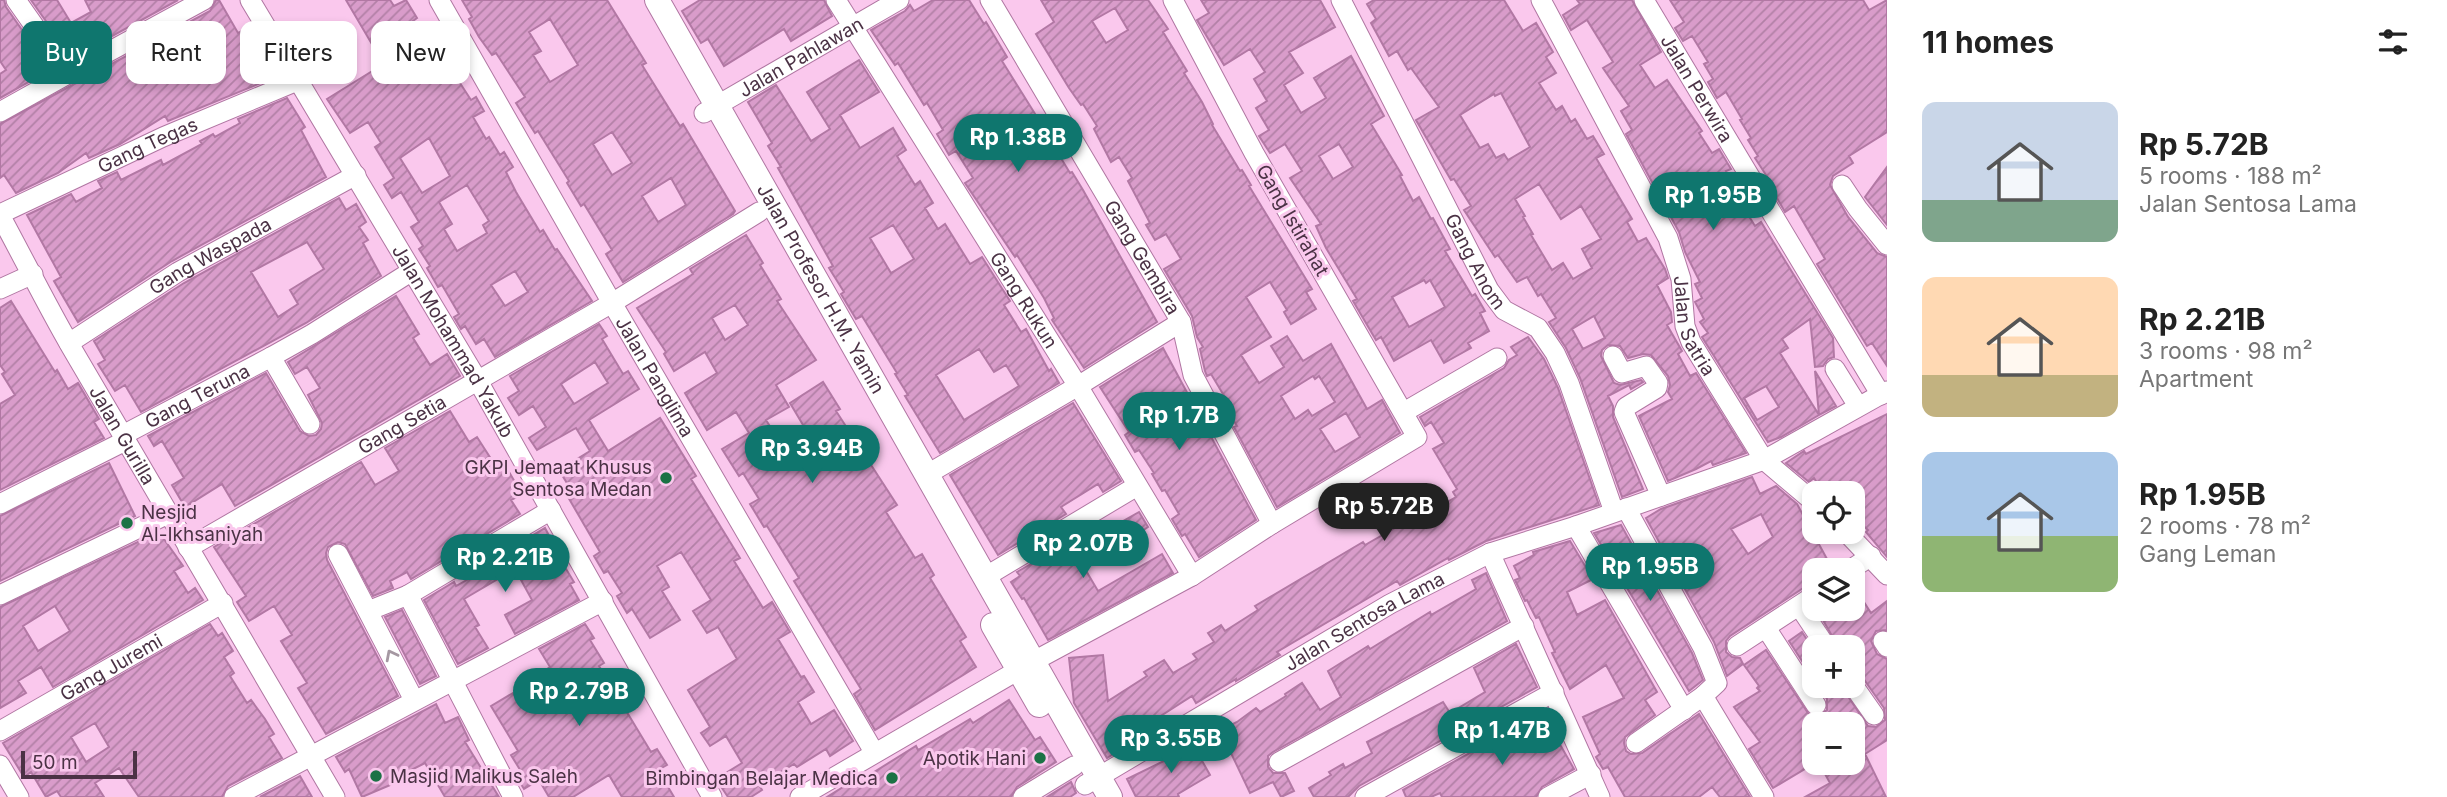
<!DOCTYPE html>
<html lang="en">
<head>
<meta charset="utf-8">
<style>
  :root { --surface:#fff; --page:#f6f6f6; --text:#222; --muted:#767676; --accent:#0f766e }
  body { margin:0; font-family:Inter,sans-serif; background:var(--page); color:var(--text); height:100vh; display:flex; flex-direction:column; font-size:26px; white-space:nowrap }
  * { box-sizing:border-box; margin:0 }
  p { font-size:23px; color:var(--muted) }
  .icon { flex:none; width:38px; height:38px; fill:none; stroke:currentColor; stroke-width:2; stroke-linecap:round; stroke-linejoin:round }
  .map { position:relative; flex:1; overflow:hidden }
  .side { display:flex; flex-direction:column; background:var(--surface); width:560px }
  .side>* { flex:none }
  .top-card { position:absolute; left:21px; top:21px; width:665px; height:63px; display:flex; gap:14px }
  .buttons { position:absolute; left:1802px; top:481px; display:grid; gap:14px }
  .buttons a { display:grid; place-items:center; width:63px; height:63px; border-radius:14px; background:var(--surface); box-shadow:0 4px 10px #0003; font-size:35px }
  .scale { position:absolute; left:21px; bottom:18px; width:116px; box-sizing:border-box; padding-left:7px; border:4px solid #4b3245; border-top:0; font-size:19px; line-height:24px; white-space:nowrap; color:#4b3245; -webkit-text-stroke:5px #fac8ed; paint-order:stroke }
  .price { position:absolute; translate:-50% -60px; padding:0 16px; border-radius:24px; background:var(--accent); color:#fff; font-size:23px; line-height:46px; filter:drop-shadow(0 2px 4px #0008) }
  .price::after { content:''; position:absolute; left:50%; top:42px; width:21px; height:16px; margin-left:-10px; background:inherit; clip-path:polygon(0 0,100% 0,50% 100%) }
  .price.on { background:#222; color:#fff }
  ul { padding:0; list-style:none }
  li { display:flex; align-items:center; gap:21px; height:175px; padding:0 35px }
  li span { display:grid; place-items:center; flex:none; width:196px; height:140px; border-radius:14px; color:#555 }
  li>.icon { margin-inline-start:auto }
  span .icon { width:84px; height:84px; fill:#fffc; stroke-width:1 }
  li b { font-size:30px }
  h2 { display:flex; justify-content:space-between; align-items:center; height:84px; padding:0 35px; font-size:30px }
  .pill { padding:0 24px; border-radius:14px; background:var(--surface); box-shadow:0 4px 10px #0003; font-size:24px; line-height:63px }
  .pill.on { background:var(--accent); color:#fff }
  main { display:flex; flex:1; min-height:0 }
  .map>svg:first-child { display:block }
  .building { fill:url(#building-hatch); stroke:#b278a4; stroke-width:2; fill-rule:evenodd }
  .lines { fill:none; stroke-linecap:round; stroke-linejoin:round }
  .minor-casing { stroke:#b076a2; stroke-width:21 }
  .major-casing { stroke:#b076a2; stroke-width:26 }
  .minor { stroke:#fff; stroke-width:19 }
  .major { stroke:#fff; stroke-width:24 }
  .oneway { stroke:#a598a2 }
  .poi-dot { fill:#1b7245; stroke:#fac8ed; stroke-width:2.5 }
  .labels { text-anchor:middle; stroke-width:6; stroke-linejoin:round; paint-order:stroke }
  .street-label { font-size:19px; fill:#4b3245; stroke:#fac8ed }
  .poi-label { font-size:19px; fill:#4b3245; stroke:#fac8ed; text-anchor:end }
</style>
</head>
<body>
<main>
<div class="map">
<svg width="1887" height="797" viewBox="0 0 1887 797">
  <defs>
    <pattern id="building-hatch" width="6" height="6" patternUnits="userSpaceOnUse" patternTransform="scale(1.75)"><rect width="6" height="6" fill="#d99cca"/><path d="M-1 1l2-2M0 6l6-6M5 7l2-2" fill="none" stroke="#b280a6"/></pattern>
  </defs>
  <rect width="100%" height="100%" fill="#fac8ed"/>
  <path class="building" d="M0,0H4L6,7L50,70L0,98V74L6,70L0,61Z
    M31,0H57L71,23L91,12L85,0H178L72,58Z
    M216,0H219L238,33L245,29L273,78L168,121L165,116L120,144L89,158L86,153L58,173L16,193L4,175L0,178V124L210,11Z
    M346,0H390L394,6L406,0L417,18L413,21L429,46L433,44L456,81L458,80L471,100L476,97L484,111L473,117L486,139L489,137L500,155L504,152L513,167L506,172L516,192L540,232L543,230L555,250L557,249L592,301L495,357L484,339L476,344L465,326L461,329L454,317L459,314L442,285L438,287L427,268L430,266L419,249L423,246L411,227L419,222L401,192L392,198L384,185L394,178L375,147L381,143L368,122L350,133L327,99L382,65L374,52L376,51ZM429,138L450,176L422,193L400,158ZM467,185L489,221L483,225L487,233L457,251L444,229L452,224L439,202ZM515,271L528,292L505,306L491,285Z
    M462,0H607L646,63L642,65L680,126L683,124L735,211L733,214L623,282L606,254L612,250L584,204L581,206L567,183L569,181L538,131L535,133L516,103L525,97L496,53L492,55L479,37L469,19L472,17ZM550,19L578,65L550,82L533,55L541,51L529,32ZM612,132L632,163L612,175L593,144ZM671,178L686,205L658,222L642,196Z
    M700,0H824L832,16L791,41L784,29L724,66L708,39L701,43L682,11Z
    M933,0H969L984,24L986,22L1007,57L1002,61L1057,149L1056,150L1070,173L1072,172L1083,190L1157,322L1084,368L1052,320L1054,318L1044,298L1017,255L1015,257L965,183L973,178L956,151L949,155L937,134L943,130L927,103L924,105L898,63L895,65L871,30L905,11L910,5L914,11Z
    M1041,0H1148L1168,29L1163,32L1187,71L1184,73L1202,102L1213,124L1212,125L1240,171L1242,170L1251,185L1249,186L1312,289L1306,292L1316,309L1291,324L1284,312L1287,310L1270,282L1246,297L1271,337L1241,355L1259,383L1284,367L1271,346L1287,336L1303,361L1331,344L1367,409L1382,400L1400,433L1277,507L1234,427L1237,426L1225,407L1229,404L1211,374L1207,376L1205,371L1200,349L1203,347L1197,337L1192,316L1164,269L1181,259L1166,234L1155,240L1146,225L1150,223L1128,181L1132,178L1119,157L1111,162L1094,129L1097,126L1083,104L1081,105L1069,88L1036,34L1054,22ZM1115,8L1128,30L1106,43L1092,21ZM1313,376L1315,379L1319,376L1335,402L1312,416L1308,410L1295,419L1281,396ZM1346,413L1360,437L1335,452L1320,429Z
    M1201,0H1320L1335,27L1289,52L1303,73L1284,85L1301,113L1326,98L1314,78L1351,56L1384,116L1371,124L1402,175L1400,176L1413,201L1419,197L1431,219L1433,218L1450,249L1445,251L1472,296L1475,294L1485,311L1480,313L1489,331L1468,343L1471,348L1444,363L1431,340L1394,361L1381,337L1376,340L1353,301L1357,299L1326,248L1316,226L1321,224L1290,178L1302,171L1285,144L1270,153L1259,136L1269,130L1256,108L1267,101L1254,79L1265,72L1250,49L1224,65L1197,20L1209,13ZM1339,144L1353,167L1333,179L1319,156ZM1424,280L1426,283L1430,280L1445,307L1409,327L1392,297Z
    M1374,0H1504L1523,31L1536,23L1553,52L1546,57L1556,73L1539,83L1556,110L1562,106L1571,122L1575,119L1587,139L1593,136L1604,154L1596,158L1632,219L1627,222L1638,242L1646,238L1665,269L1668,278L1657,285L1671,312L1672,322L1667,325L1682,351L1678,354L1690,376L1696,373L1746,453L1713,465L1711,461L1696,469L1668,481L1639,416L1672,399L1668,392L1670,385L1668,376L1651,355L1643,354L1628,358L1620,346L1608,345L1602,350L1601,356L1614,383L1620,385L1641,380L1643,382L1631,389L1629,385L1608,396L1613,406V417L1643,489L1622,497L1580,378L1566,348L1549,322L1556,318L1541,294L1538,296L1527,277L1517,282L1498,255L1495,257L1464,210L1471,206L1454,179L1451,180L1416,120L1439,107L1411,68L1408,70L1397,51L1389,56L1371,23L1376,19L1367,4ZM1501,93L1530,147L1508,160L1504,154L1496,158L1488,144L1480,148L1460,115L1494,94L1495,96ZM1539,184L1561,219L1581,206L1601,239L1582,249L1592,268L1573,279L1563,263L1552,270L1531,235L1533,234L1523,217L1525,216L1515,199ZM1594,316L1605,338L1583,349L1572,329Z
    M1577,0H1632L1661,52L1640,65L1655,88L1667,80L1702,131L1699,133L1712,153L1719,149L1731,169L1726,171L1737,189L1734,192L1755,226L1761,222L1833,338L1834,357L1828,359L1823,366L1815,367L1810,319L1782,339L1788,348L1780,353L1819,415L1781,437L1768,442L1702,337L1708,333L1700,322L1704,319L1695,302L1702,298L1695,284L1700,282L1685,252L1679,232L1626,134L1632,130L1621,111L1629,106L1603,68L1613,62L1587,20L1571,30L1563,15L1580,4ZM1766,386L1779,407L1757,420L1744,398Z
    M1670,0H1863L1869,10L1887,0V132L1849,156L1853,163L1833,176L1830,185L1848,217L1877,253L1887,257V366L1872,343L1867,346L1817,264L1825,259L1794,206L1785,212L1766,179L1768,178L1755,158L1758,156L1748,140L1751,138L1740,120L1742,119L1726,92L1717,98L1708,82L1713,79L1704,64L1708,62L1692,36L1683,41L1675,28L1684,22Z
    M859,60L879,92L840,115L860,148L893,128L906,150L897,156L915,185L920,181L933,203L925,208L938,229L945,224L970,264L982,257L1010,301L1004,305L1021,332L1026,329L1049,371L1051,369L1059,383L940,453L905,396L908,395L895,374L897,373L862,316L856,319L841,294L844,292L829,268L833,266L778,168L781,167L768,146L772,143L748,102L776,85L811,141L830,129L807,92ZM893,225L914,259L891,273L870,238ZM979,349L994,372L1006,365L1019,386L964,420L936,375Z
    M287,98L305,127L301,130L326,177L172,261L78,322L54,281L61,277L27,215L71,194L76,202L102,188L98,181L117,172L121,180L161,160L163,165L202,144L200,141L213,134L215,137L235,126L240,123L238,119Z
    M1887,167V225L1865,197Z
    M339,198L346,210L356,204L366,222L359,227L368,240L363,243L381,276L306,323L141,412L125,385L115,391L98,364L105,360L94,341L184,283ZM307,242L324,269L290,290L298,304L278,317L251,272Z
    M746,235L763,263L760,265L781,299L777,301L816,360L776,385L789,407L766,420L785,450L809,435L790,403L823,382L840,409L836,411L897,505L886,512L915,558L922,554L934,575L930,578L966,637L960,641L976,667L875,730L854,694L861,689L794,581L799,578L767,526L764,527L750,504L759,499L743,473L739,476L722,449L749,433L736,412L707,430L685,393L717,373L705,352L674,371L664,354L666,352L637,308L693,274L690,269ZM735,305L748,325L725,340L712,318Z
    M396,296L419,334L413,338L430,365L447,354L460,376L235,506L222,484L185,507L172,485L184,478L162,441L154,446L148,436L266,373L300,431L309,436L316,435L321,429L322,423L308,395L320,388L307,367L295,374L288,362Z
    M11,301L55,372L57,370L68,389L78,383L99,419L94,422L104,438L0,490V404L15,395L2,374L5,372L0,365V308Z
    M599,324L607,336L602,339L623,374L628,371L639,389L589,420L608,451L660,418L696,476L691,479L740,558L734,561L763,608L772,602L790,632L778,639L801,677L804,676L814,692L798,702L811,724L834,710L853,741L830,756L826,749L797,767L794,764L759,785L762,790L751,797H728L716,779L742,763L726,736L710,746L701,733L710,727L688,690L737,659L718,627L707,633L693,611L711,600L681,552L657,566L669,587L662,591L680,620L650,638L632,609L627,613L617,596L622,593L608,571L604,573L594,556L600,552L568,497L573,493L559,470L590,451L576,428L537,450L529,438L546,427L533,406L519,415L508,398L519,391L510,376ZM595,362L608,383L574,404L561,384Z
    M1528,337L1544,359L1558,388L1599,505L1486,541L1449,560L1448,558L1400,585L1397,581L1277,652L1280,655L1236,681V679L1196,703L1192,696L1156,719L1160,724L1107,758L1074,703L1069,658L1103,655L1108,701L1147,676L1144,672L1164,660L1173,673L1197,659L1193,654L1214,642L1208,633L1221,625L1225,631L1258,610L1255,606L1363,542L1365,545L1409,520L1411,526L1444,507L1442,505L1456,497L1453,492L1457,489L1433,449L1444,443L1431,422L1425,426L1420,417L1504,368L1509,360L1517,355L1511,347Z
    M1163,348L1256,520L1199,557L1185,534L1182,536L1172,519L1179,514L1165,490L1162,491L1152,474L1154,473L1139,450L1135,452L1125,435L1129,432L1100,387Z
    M1815,371L1836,406L1819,415Z
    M1073,403L1121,481L1103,492L1098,484L1061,507L1066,514L998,555L950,475Z
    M450,411L469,442L477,437L495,465L502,460L522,494L511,500L520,514L411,579L407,572L390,581L393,588L373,596L345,544L338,542L328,547L326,553L327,560L398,696L326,734L298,688L307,683L281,641L292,635L274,606L249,621L237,602L246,596L214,547L361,462L375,485L399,471L385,448Z
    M1887,414V557L1866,532L1868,530L1853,517V494H1824L1814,478L1809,482L1786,463L1804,451L1806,454Z
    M109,463L135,516L0,581V516Z
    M1752,477L1760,494L1776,486L1797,504L1833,570H1815V583L1808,585L1730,636L1726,641V652L1732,657L1740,658L1743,664L1727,676L1714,642L1646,518L1661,509ZM1761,514L1773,537L1748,554L1731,529Z
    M1139,512L1148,527L1085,569L1098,591L1162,554L1173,573L1048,640L1024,598L1022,599L1011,582L1020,576L1017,572L1050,553L1052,556L1074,542L1077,547Z
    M1621,525L1692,653L1703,680L1689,691L1594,533Z
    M545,528L554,545L552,546L574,582L570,584L579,600L515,634L505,615L532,600L515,569L464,599L479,625L475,627L488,648L458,664L424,600L454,582L456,586L479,573L476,569Z
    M159,532L183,566L174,571L188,593L195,588L203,600L53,687L41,667L18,681L26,693L0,708V607ZM55,606L70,631L38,651L23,626Z
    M1570,541L1593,579L1567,592L1577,615L1605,600L1657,692L1645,700L1655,715L1625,737L1624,743L1626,751L1631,754L1642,753L1699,714L1750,797H1720L1712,787L1699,797H1625L1608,767L1603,769L1596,757L1600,754L1583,717L1624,698L1606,665L1570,689L1552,653L1555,652L1539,617L1536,618L1527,600L1525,601L1515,580L1520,578L1514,566L1534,555L1533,552Z
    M1486,573L1507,621L1273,752L1268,756V767L1273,773H1285L1294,791L1281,797L1273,782L1250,793L1231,753L1229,754L1217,732L1237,722L1256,708L1260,712L1286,696L1285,694L1302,683L1320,710L1341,697L1328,671L1368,646L1370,649L1430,612L1431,615L1476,589L1472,580Z
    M1853,585L1871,613L1887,601V630L1876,631L1871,641L1877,654L1887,659V740L1865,754L1886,797H1805L1830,783L1819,763H1853V724H1815V763L1773,788L1749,749L1760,742L1734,707L1760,691L1757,688L1759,686L1744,665L1766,650L1810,716L1817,717L1827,710V699L1818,686H1841L1868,726L1876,727L1885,720L1884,708L1863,678L1853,673V648H1839L1820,615L1828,609H1853Z
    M402,610L436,676L420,684L385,617Z
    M210,624L218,636L222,633L233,651L224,657L234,673L230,676L247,703L251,700L265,719L274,734L269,737L282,758L228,786L222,797H139L119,768L95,783L104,797H61L57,791L46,797L31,772L24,777L3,743ZM95,723L109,747L86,762L71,737Z
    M585,624L594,638L590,640L604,663L599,666L651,752L657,749L667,765L658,770L674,797H622L609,775L573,797H549L539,780L524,789L516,776L522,773L511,755L518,751L491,706L513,693L518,701L547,683L541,673L550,667L539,649Z
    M1802,632L1815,652V681L1789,641Z
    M1516,644L1537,687L1359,786L1348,797H1314L1309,788L1331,775L1329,772L1343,764L1345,768L1372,753L1367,742L1443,702L1450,713L1485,692L1474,668Z
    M1009,700L1035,740L1040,737L1056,762L1017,787L1011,797H827L864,774L866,777L916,746L918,750L970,719L973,723Z
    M436,704L445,723L458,717L469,740L465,742L499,797H445L425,763L399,776L402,780L362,797L349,769L345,772L336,757Z
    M1542,713L1574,769L1542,787L1536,797H1442L1440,793L1431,797H1406L1403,790Z
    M1192,743L1210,775L1178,794L1179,797H1136L1127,779L1168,759L1167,757Z
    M300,776L312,797H260Z
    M1071,782L1076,793L1070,797H1047Z"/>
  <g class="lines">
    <defs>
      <g id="minor">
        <path d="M16,0L68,74L204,0"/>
        <path id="s1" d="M250,0L478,381L712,797"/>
        <path id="s2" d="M439,0L612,303L874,752"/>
        <path id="s3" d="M836,0L1078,386L1192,576"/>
        <path id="s4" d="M990,0L1181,322L1193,375L1272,524"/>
        <path id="s5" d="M1341,0L1489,290L1504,310L1538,328L1555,353L1569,383L1614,512"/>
        <path id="s6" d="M1541,0L1668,238L1681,279L1685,326L1691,342L1764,460L1815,503"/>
        <path id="s7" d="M1644,0L1881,395"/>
        <path d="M0,112L68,74"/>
        <path id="s8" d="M704,113L899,0"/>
        <path d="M1842,185L1858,209L1887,245"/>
        <path id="s9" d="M0,214L163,137L297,81"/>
        <path id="s10" d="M0,215C24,259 46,304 71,347C158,497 248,646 335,797"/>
        <path d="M0,289L33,274"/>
        <path id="s11" d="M69,343L178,272L356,175"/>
        <path d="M1613,356L1622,373L1646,366L1658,383L1657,388L1626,407L1624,412L1661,496"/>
        <path d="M1835,369L1858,406"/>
        <path d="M1404,412L1497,358"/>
        <path d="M310,424L271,357L312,334L412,271"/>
        <path id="s12" d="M123,435L271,357"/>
        <path d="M926,475L1078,386L1181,322"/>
        <path d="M0,504L125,441"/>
        <path d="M1626,508L1703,648L1717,683L1703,696L1636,743"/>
        <path d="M1576,526L1684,710"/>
        <path d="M1846,532L1887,575"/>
        <path id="s13" d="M188,548L612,303L759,212"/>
        <path d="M1490,553L1600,797"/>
        <path d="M338,554L414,700"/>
        <path d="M1850,570L1871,556"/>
        <path d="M985,577L1137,486"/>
        <path d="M0,595L168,514"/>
        <path d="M408,595L551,510"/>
        <path d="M1799,606L1827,648"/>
        <path d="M368,611L408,595L513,797"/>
        <path d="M1766,628L1816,705"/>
        <path d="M1883,641L1887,647"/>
        <path d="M1737,646L1815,595"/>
        <path d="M1853,685L1874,715"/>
        <path d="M1703,696L1764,797"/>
        <path id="s14" d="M0,731L223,603"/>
        <path d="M1279,762L1524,626"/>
        <path d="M0,765L19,797"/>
        <path id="s15" d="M1085,785L1390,604L1490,553L1576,526L1764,460L1887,391"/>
        <path d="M234,797L603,601"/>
        <path d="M800,797L1034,661L1192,576L1272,524L1417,437L1254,153L1173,0"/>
        <path d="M1023,797L1074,766"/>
        <path d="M1365,797L1554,692"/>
        <path d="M1548,797L1591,774"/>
      </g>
      <g id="major">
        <path id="s16" d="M657,0L1110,797"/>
        <path d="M993,625L1039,705"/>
      </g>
    </defs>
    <use href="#minor" class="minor-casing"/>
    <use href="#major" class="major-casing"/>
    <use href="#minor" class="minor"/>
    <use href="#major" class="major"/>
  </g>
  <defs><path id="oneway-chevron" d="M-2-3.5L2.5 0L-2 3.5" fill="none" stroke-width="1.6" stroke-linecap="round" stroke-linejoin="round" transform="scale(1.75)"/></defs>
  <use class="oneway" href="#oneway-chevron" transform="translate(391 655) rotate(-117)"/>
  <g class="poi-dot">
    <circle cx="666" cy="478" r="7"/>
    <circle cx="127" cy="523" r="7"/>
    <circle cx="1040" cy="758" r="7"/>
    <circle cx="376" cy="776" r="7"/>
    <circle cx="892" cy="778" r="7"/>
  </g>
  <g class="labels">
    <g class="street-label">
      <text dy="7" stroke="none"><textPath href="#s8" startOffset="112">Jalan Pahlawan</textPath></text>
      <text dy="7" stroke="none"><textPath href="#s7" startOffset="103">Jalan Perwira</textPath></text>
      <text dy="7" stroke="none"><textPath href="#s9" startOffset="163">Gang Tegas</textPath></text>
      <text transform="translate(1293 220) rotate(60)" y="7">Gang Istirahat</text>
      <text dy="7" stroke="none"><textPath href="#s11" startOffset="166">Gang Waspada</textPath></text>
      <text dy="7" stroke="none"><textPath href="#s4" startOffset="299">Gang Gembira</textPath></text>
      <text dy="7" stroke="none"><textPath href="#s5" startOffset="294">Gang Anom</textPath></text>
      <text dy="7" stroke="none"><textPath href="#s16" startOffset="332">Jalan Profesor H.M. Yamin</textPath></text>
      <text dy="7" stroke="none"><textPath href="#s3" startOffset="354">Gang Rukun</textPath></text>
      <text dy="7" stroke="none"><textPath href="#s6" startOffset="362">Jalan Satria</textPath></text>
      <text dy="7" stroke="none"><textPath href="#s1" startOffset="397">Jalan Mohammad Yakub</textPath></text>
      <text dy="7" stroke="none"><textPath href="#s2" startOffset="434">Jalan Panglima</textPath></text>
      <text dy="7" stroke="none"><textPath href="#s12" startOffset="84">Gang Teruna</textPath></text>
      <text dy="7" stroke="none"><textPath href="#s13" startOffset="247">Gang Setia</textPath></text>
      <text dy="7" stroke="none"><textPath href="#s10" startOffset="252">Jalan Gurilla</textPath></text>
      <text dy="7" stroke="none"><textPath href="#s15" startOffset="324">Jalan Sentosa Lama</textPath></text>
      <text dy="7" stroke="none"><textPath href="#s14" startOffset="128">Gang Juremi</textPath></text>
    </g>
    <g class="poi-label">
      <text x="652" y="474">GKPI Jemaat Khusus<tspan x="652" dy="22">Sentosa Medan</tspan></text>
      <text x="141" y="519" text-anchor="start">Nesjid<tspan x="141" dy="22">Al-Ikhsaniyah</tspan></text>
      <text x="1026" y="765">Apotik Hani</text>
      <text x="390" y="783" text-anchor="start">Masjid Malikus Saleh</text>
      <text x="878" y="785">Bimbingan Belajar Medica</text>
    </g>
  </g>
</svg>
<div class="buttons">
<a><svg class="icon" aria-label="locate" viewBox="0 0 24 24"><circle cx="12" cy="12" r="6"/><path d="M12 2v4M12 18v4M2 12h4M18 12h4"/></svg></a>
<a><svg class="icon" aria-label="layers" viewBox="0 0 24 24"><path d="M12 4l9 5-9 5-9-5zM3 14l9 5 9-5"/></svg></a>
<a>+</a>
<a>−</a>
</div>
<div class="scale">50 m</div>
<b class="price" style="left:1018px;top:174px">Rp 1.38B</b>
<b class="price" style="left:1713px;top:232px">Rp 1.95B</b>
<b class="price" style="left:1179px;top:452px">Rp 1.7B</b>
<b class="price" style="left:812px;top:485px">Rp 3.94B</b>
<b class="price on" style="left:1384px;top:543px">Rp 5.72B</b>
<b class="price" style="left:1083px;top:580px">Rp 2.07B</b>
<b class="price" style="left:505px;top:594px">Rp 2.21B</b>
<b class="price" style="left:1650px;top:603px">Rp 1.95B</b>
<b class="price" style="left:579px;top:728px">Rp 2.79B</b>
<b class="price" style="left:1502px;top:767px">Rp 1.47B</b>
<b class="price" style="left:1171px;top:775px">Rp 3.55B</b>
<div class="top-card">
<a class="pill on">Buy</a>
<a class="pill">Rent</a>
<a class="pill">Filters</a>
<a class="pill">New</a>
</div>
</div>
<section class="side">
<h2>11 homes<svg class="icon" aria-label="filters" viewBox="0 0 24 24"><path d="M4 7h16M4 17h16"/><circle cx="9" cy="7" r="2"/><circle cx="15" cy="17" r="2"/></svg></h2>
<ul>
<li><span style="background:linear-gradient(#c9d6e8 70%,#7fa58c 0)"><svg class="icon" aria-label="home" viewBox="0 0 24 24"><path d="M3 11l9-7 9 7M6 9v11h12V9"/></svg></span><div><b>Rp 5.72B</b><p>5 rooms · 188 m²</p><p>Jalan Sentosa Lama</p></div></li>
<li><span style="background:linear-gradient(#ffd9b3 70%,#c2b280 0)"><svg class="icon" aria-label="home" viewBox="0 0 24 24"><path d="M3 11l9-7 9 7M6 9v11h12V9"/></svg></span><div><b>Rp 2.21B</b><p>3 rooms · 98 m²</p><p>Apartment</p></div></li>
<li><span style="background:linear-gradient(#a9c7e8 60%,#8fb573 0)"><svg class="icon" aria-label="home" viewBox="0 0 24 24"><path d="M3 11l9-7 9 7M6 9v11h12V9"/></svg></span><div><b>Rp 1.95B</b><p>2 rooms · 78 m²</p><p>Gang Leman</p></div></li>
</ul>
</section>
</main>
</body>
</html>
